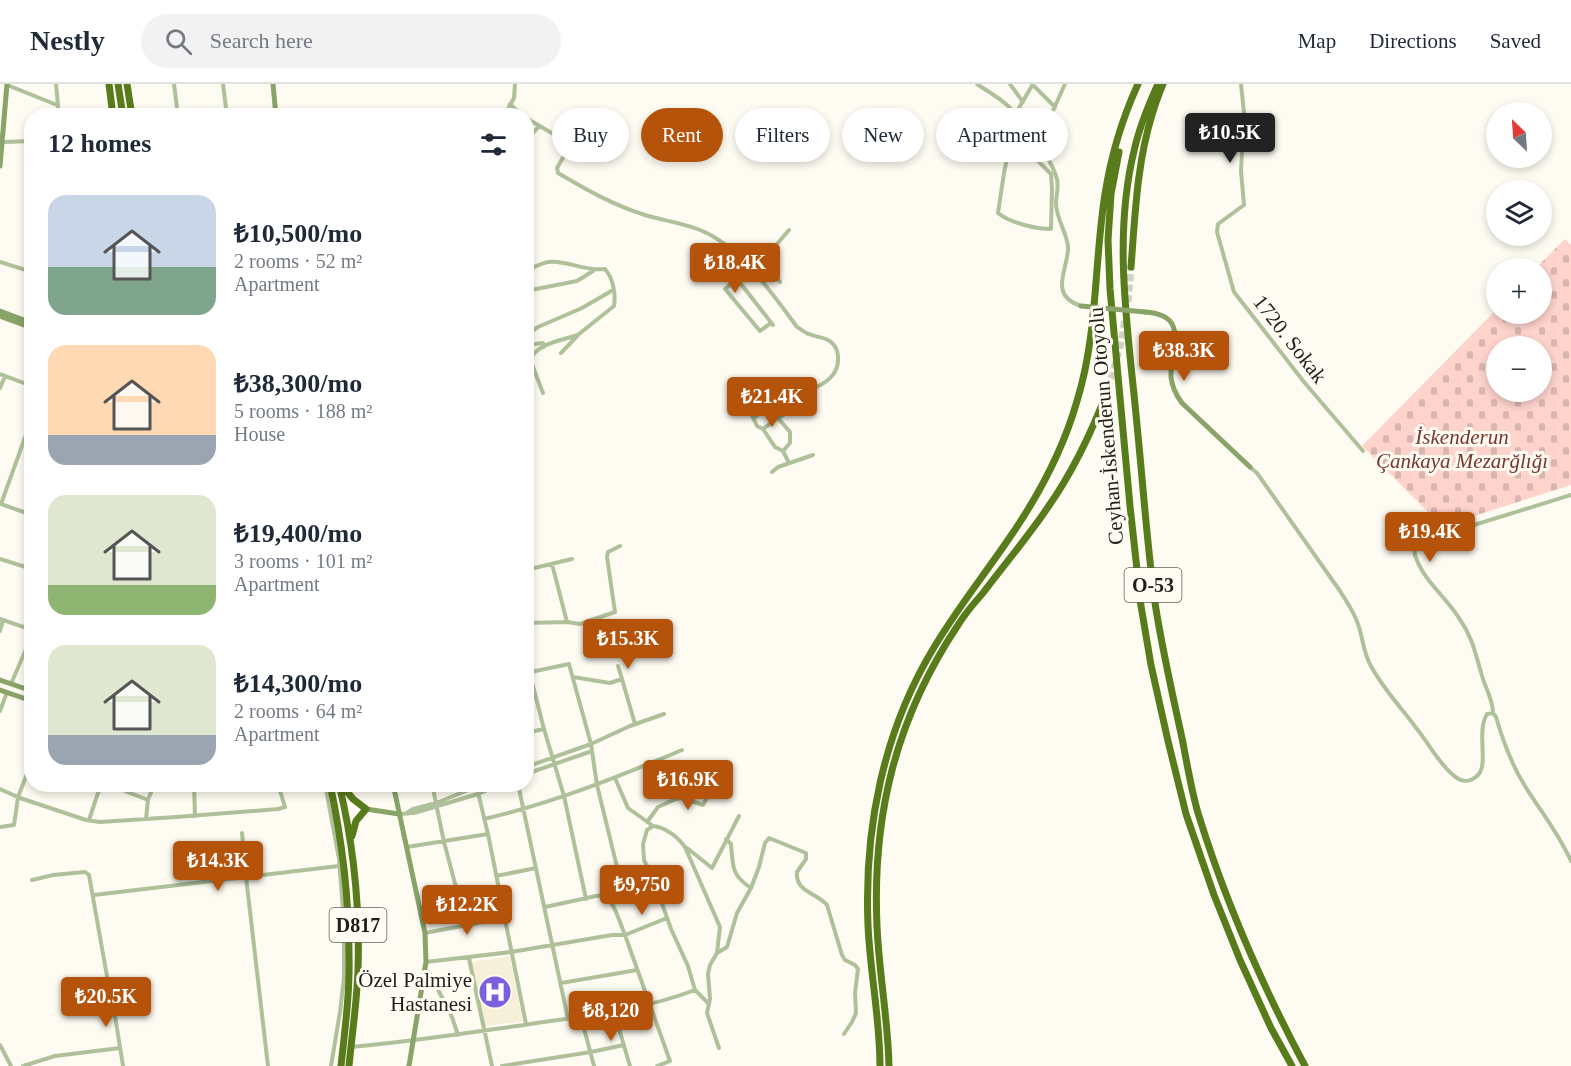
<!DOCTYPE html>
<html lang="en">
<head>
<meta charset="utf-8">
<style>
  :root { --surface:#fff; --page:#f2f2f3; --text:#1f2937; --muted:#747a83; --line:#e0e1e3; --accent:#b45309 }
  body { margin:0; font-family:"Times New Roman",serif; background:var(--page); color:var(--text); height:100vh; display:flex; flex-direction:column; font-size:22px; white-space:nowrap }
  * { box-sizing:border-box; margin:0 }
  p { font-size:20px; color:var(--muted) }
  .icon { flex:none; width:33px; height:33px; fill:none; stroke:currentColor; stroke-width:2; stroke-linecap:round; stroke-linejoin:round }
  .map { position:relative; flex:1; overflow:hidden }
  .drawer { position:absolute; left:24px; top:24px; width:510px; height:684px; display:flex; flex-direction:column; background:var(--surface); border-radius:24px; box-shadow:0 3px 9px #0003 }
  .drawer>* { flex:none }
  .banner { position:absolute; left:552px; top:24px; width:570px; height:54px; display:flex; gap:12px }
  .needle { width:39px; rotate:335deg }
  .tools { position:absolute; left:1486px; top:18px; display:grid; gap:12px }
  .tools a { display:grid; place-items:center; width:66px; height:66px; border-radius:50%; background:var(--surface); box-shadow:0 3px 9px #0003; font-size:30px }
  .price { position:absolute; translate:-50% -51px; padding:0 14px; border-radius:6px; background:var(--accent); color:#fff; font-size:20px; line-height:39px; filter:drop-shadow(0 2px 3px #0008) }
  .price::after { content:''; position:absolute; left:50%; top:36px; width:18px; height:14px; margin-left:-9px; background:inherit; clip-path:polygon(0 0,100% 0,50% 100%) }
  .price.active { background:#222; color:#fff }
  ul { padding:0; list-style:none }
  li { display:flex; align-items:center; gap:18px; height:150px; padding:0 24px }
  li span { display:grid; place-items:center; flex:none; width:168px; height:120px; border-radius:18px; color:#555 }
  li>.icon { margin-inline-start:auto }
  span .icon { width:72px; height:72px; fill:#fffc; stroke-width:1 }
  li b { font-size:26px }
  h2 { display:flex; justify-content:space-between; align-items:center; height:72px; padding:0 24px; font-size:26px }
  .tag { padding:0 21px; border-radius:27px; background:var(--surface); box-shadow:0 3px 9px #0003; font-size:21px; line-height:54px }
  .tag.active { background:var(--accent); color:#fff }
  header { display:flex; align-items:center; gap:36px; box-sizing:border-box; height:84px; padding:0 30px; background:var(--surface); border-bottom:2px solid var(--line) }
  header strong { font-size:28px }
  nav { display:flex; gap:33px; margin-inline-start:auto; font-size:21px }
  .search { width:420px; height:54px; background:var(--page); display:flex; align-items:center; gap:15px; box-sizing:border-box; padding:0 21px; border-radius:33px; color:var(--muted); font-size:22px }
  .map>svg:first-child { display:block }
  .built { fill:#f6f0d8 }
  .cemetery { fill:url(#cemetery-stones); fill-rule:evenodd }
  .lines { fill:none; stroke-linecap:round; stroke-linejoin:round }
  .highway-tunnel { stroke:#d2d0c7; stroke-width:7; stroke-dasharray:7 3.5; stroke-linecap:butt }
  .street { stroke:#afc19a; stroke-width:4 }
  .secondary { stroke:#89a369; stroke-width:5 }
  .highway { stroke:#587b1b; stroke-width:7 }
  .secondary-bridge { stroke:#89a369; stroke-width:5 }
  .labels { text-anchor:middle; stroke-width:6; stroke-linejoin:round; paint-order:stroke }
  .shield { fill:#fefcf2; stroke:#63615a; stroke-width:1.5 }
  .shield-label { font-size:20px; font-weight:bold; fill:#201e19 }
  .street-label { font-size:21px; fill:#201e19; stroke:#fefcf2 }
  .park-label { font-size:21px; font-style:italic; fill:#7a362e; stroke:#fefcf2 }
  .poi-label { font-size:21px; fill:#201e19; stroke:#fefcf2; text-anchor:end }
</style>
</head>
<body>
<header>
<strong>Nestly</strong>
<div class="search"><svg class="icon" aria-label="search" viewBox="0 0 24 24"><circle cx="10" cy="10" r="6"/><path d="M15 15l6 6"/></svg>Search here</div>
<nav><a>Map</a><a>Directions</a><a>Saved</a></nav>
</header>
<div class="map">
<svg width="1571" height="982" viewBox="0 0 1571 982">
  <defs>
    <pattern id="cemetery-stones" width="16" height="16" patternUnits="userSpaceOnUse" patternTransform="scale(1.5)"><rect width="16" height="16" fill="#fdd3cc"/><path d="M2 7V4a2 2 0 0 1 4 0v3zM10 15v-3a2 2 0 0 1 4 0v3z" fill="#d9b5af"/></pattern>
  </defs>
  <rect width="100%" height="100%" fill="#fefcf2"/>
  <path class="built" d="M510,872L523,937L481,943L467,879Z"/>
  <path class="cemetery" d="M1565,155L1571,161V401L1446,441L1440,440L1362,362L1497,225V230H1542V184H1536ZM1497,262H1542V308H1497Z"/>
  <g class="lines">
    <path class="highway-tunnel" d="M1128,218L1131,183
      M1108,305L1121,259L1125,235"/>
    <path class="street" d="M56,0L59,32
      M174,0L178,32
      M223,0L227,32
      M977,0C987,7 998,13 1007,21C1021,33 1051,75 1056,92C1060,102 1056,109 1056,119C1056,135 1067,148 1068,163C1069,184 1047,211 1081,222
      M1010,0L1023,18
      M1241,0L1244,29L1241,87L1244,121L1218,140L1217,148L1234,208L1304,298L1363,367
      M7,1L57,21
      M1033,1L1055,23
      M510,20L522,32
      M504,32L514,14L515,0
      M526,34L567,58L568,65L557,84L558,89C587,106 613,121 645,131C668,138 693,140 714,153C746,172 775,213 797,243C801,245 805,249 809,250C818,254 828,253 834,261C837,265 838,270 838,274C840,306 785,316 762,304
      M986,54L992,45C990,37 980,28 972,29L969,37C977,50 995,61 1008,69
      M1015,54L1051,90L1052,105L1051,145C1036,145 1010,139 998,129L1004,89L1008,69L1015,54L1016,29L1033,0
      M526,57L539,42
      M3,58L32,57
      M1038,60L1065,0
      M728,164L733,184L738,196L773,241
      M766,174L772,187L780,198
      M0,178L32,188
      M529,185C535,183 542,179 548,178C565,175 585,188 605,185C613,194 616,210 614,222L579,250L561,269
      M753,188L789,146
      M738,194L725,205L760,247L771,239
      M526,207L577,197L593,187
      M526,251L538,243L582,224L613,206
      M526,261L543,259L544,263
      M0,290L32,302
      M0,304L5,292
      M543,309L530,275C539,259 562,256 578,251
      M744,315L757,342L763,345L775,363L783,367
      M754,334L783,310
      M763,345L778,334
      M789,379L783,367L790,359V348L778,334L798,322
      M1250,383L1257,389L1340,507C1347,518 1355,529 1359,543C1363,556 1364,571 1371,582C1383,605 1402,624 1417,645C1429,660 1442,684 1457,694C1464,699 1472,697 1478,691C1489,680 1476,648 1487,630L1493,629L1496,633C1503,657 1511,680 1525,702C1541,728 1558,748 1571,777
      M772,388L778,383L813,371
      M1,420L32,334
      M1,420L32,431
      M0,475L32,485
      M552,480L567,538
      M526,486L572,475
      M0,535L32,546
      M526,539L567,538L580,540L615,528L607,473L608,468L620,462
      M0,547L3,536
      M526,575L544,645L564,712L586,815
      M618,582L622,595
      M526,589L569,580L591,660L597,701L618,787L609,814
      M573,593L610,599L622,595L635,640
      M11,600L32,551
      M0,627L7,608
      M1493,629C1493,618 1488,608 1484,598C1476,574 1474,555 1459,534C1446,513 1425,498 1416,474C1413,468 1415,463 1419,458L1571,411
      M526,649L544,645
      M526,683L591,660L630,642L664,630
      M526,690L592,667
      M615,694L628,724L653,742
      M107,700L148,716
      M194,700L195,732
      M325,700L339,775L344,838V894L340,928L331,982
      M432,700L444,758L466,841
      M476,700L488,750L526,940
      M518,700L568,935
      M0,705L20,714L86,736L100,738L176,733L278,725L285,723L278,700
      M408,728L413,725L436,719L483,700
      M399,730L414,729L478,710L501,700
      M146,735L148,716L154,700
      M484,735C553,719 618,693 682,666
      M89,736L101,700
      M647,738L658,723L676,715L682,714L703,721L709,710
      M0,743L14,741L18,713L32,677
      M242,749L246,793L268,982
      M726,755L731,760C733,782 731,791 751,804L759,783L765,759L769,754L806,769V775L797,788C795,808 817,809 827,821L842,871L845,876L855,881L858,885L855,909L856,929L852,938L844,950
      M407,763L488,750
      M687,764L712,784L739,732
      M496,792L536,784
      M32,796L53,791L85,788L89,791L108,898L111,907L123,982
      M94,811L339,782
      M545,823L596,812C600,812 603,811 607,813C614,818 621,842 625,851L667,834
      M425,849L504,834
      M717,869L727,863L737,829L751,804
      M469,874L492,982
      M426,878L511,868L612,851H625L670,977L657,982
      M425,886L430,890L452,933L458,951
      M561,899L637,886
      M709,920L695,906L688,882L671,845L653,794L644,776L643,760L647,746L653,742C665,743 678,753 685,763L720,843L717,869L710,881L708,890L710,915L707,929L719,964
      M614,928L630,982
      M581,933L594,982
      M0,961L11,982
      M351,963C409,958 467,949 524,941C582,932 640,927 695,906
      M23,982L55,972L120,964
      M502,982L591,968L624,961"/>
    <path class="secondary" d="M273,0L276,32
      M0,82L7,0
      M0,227L32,239
      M1145,228C1191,231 1170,264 1171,293C1172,303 1176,311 1182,319L1250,383
      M0,232L32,244
      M0,596L32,607
      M0,606L32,617
      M393,700L425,849L426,878L409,982
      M366,725L399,730"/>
    <path class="highway" d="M109,0L113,32
      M118,0L123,32
      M127,0L132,32
      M1158,0C1148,22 1139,44 1134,67C1112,157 1129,251 1137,341C1143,400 1147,460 1155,519C1162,564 1172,609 1182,654C1187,679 1191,705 1198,729C1225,817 1262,901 1305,982
      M1119,68L1111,110L1108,156L1110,205L1130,422L1141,522L1151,581L1168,657L1186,730L1214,811L1240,876L1271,944L1292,982
      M1131,183C1135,132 1137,79 1152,31C1155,20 1159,10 1163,0
      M330,700C342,756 349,814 349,871C350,908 345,945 341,982
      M339,700C354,762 360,823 358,886C357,918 352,950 349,982
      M341,700L353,715L366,725L356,737L352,752
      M880,982C880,935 870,888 868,841C864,745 883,648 933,565C956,526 985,490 1010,453C1039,411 1063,366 1077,317C1098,249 1094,179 1105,110C1111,72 1122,35 1138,0
      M889,982C888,935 879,889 877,842C872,731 896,634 958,541C965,530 974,519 983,509C1004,481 1027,454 1046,426C1073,388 1092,348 1108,305"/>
    <path class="secondary-bridge" d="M1081,222L1145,228"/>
  </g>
  <defs>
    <symbol id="hospital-disc" viewBox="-11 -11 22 22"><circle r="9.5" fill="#7c61dc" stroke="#fefcf2"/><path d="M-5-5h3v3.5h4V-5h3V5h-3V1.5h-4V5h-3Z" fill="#fff"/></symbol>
  </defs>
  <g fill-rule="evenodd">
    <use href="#hospital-disc" x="476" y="889" width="38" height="38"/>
  </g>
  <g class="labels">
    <g class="shield">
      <rect x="1124.5" y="484" width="57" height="34" rx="4.5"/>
      <rect x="329.5" y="824" width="57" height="34" rx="4.5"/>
    </g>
    <g class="shield-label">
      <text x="1153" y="508">O-53</text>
      <text x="358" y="848">D817</text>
    </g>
    <g class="street-label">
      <text transform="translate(1290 255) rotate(52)" y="7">1720. Sokak</text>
      <text transform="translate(1106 342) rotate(-95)" y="7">Ceyhan-İskenderun Otoyolu</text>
    </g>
    <g class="park-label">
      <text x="1462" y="360">İskenderun<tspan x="1462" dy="24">Çankaya Mezarğlığı</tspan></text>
    </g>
    <g class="poi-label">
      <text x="472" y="903">Özel Palmiye<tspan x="472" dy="24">Hastanesi</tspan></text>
    </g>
  </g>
</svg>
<div class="tools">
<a><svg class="needle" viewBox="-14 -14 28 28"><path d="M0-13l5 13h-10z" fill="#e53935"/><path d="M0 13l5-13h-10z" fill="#747a83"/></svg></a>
<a><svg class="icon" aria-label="layers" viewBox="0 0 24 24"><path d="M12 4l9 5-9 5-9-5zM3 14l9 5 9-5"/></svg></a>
<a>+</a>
<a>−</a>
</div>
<b class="price active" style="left:1230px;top:80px">₺10.5K</b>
<b class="price" style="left:735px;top:210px">₺18.4K</b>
<b class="price" style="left:1184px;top:298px">₺38.3K</b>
<b class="price" style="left:772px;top:344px">₺21.4K</b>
<b class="price" style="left:1430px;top:479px">₺19.4K</b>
<b class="price" style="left:628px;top:586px">₺15.3K</b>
<b class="price" style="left:688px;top:727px">₺16.9K</b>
<b class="price" style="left:218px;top:808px">₺14.3K</b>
<b class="price" style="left:642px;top:832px">₺9,750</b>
<b class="price" style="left:467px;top:852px">₺12.2K</b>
<b class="price" style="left:106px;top:944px">₺20.5K</b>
<b class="price" style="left:611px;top:958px">₺8,120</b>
<div class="banner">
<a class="tag">Buy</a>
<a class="tag active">Rent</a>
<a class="tag">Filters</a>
<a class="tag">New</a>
<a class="tag">Apartment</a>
</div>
<section class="drawer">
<h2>12 homes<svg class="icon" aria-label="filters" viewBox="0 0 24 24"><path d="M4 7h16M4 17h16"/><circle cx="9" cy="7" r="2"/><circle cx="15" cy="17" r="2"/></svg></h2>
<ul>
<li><span style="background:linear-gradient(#c9d6e8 60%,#7fa58c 0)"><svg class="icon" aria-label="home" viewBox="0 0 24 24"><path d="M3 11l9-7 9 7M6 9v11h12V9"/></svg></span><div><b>₺10,500/mo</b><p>2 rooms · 52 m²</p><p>Apartment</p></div></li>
<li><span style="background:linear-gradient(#ffd9b3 75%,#9aa5b1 0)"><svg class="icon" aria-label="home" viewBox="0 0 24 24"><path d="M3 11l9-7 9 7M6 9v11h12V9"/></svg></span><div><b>₺38,300/mo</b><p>5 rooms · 188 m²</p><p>House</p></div></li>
<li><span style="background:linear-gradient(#dfe7d0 75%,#8fb573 0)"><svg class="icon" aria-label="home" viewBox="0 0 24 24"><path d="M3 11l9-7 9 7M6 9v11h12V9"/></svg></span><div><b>₺19,400/mo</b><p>3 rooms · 101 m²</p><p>Apartment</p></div></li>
<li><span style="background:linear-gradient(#dfe7d0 75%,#9aa5b1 0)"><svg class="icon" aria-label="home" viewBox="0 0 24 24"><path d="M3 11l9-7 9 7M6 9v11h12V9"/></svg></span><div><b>₺14,300/mo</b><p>2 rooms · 64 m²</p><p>Apartment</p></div></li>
</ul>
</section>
</div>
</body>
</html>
